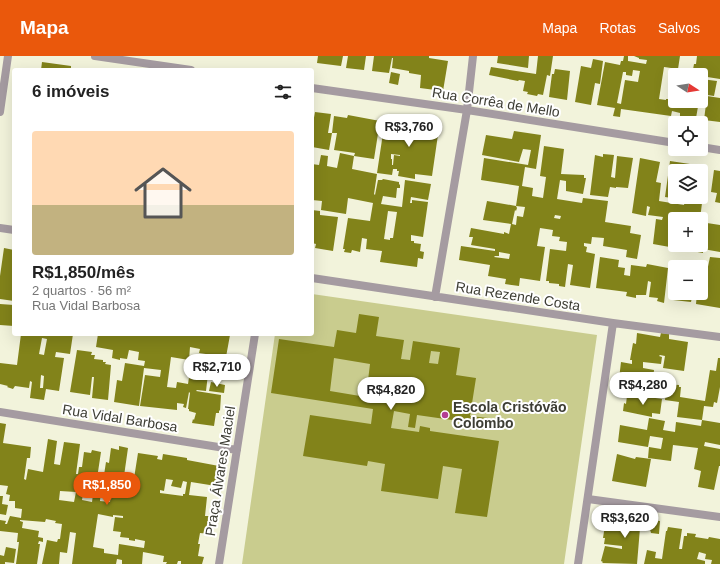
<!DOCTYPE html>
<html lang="pt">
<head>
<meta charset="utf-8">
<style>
  :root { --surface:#fff; --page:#f2f2f2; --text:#222; --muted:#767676; --line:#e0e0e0; --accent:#ea580c }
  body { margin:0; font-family:Arial,sans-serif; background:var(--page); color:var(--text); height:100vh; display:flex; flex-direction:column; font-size:15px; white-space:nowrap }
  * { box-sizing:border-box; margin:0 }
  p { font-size:13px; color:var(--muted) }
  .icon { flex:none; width:22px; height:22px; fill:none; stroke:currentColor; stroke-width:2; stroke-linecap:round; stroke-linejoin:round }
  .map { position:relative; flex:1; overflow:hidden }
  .panel { position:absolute; left:12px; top:12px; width:302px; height:268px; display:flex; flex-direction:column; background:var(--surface); border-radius:4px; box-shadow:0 4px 16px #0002 }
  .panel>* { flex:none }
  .needle { width:26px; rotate:102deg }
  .tools { position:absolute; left:668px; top:12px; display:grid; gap:8px }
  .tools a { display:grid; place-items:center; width:40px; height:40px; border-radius:4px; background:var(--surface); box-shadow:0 4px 16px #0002; font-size:20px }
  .price { position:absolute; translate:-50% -34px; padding:0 9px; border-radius:14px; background:#fff; color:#222; font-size:13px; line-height:26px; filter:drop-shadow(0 1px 2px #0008) }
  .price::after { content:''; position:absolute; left:50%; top:24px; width:12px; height:9px; margin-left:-6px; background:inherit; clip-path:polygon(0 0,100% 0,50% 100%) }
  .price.on { background:var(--accent); color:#fff }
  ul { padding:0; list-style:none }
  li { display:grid; align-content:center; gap:8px; height:212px; padding:0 20px }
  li+li { border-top:1px solid var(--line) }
  li span { display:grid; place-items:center; height:124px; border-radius:4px; color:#555 }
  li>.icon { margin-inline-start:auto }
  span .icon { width:72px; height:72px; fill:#fffc; stroke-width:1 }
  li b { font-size:17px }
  h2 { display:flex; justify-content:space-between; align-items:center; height:48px; padding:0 20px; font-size:17px }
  header { display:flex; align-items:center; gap:24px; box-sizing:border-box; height:56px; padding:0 20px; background:var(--accent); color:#fff }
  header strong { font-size:19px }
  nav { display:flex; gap:22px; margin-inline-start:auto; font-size:14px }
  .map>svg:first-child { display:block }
  .green { fill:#c9cc8e }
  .building { fill:#82831a; fill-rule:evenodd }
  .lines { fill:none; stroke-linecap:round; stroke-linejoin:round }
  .minor { stroke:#a59ba1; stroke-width:8 }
  .tertiary { stroke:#a59ba1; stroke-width:8 }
  .poi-dot { fill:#b43d93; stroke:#fff; stroke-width:1.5 }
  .labels { text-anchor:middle; stroke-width:4; stroke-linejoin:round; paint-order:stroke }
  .street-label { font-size:14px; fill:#3d3d34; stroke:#fff }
  .poi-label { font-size:14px; font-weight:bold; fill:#3d3d34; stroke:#fff; text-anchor:start }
</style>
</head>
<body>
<header>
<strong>Mapa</strong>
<nav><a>Mapa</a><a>Rotas</a><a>Salvos</a></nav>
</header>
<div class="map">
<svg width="720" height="508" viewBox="0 0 720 508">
  <rect width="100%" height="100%" fill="#f2f3db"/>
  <path class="green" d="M312,238L597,279L564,508H242L275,278H312Z"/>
  <path class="building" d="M318,0H343L341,10L317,7Z
    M348,0H366L364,14L346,12Z
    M374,0H429V2L448,5L443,35L420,32L421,19L409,17V15L392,12L393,2H392L389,17L372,15Z
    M498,0H529L528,12L497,7Z
    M538,0H553L550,20L547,19L543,39L538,38L537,40L527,38L528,36L523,35L525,25L519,24L518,25L489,19L491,11L536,18Z
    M624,0H628V5L646,8L647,4L639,3V2L634,0H680L678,13L664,11L659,43L666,44V43H669V40L675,41V45H699L696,62L680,61V57L672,55L671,60L621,53L620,61L613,60L615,52L597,49L605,6L620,9L621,5H623ZM633,14L640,15L638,26L625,24L621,48L617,47L623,16H626V19L632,20Z
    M697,0H720V23L701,20V19H692L694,8H696Z
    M593,3L603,5L600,28L595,27L591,49L575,46L581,10L591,12Z
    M42,6L71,10V12H75L74,14H41Z
    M555,13L570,15L567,44L549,41L552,18H554Z
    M391,16L400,18L398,29L389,27Z
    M701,23L717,25L714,40L701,38Z
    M707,40L720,42V66L704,64Z
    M315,56L331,58L328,77H332L329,94L312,91V73Z
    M348,59L380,65L374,103L354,100L352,113L377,118L374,138L375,139L378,124H382L383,123L399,126V128L400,129V132H397L396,142L383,140L381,148L402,151L405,124L431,128L428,144L411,141L410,147H412V144L428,146L423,181L411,179V185H414V187L421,188L420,195L424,196L423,203L418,202L417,211L380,206L382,195L366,193L367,183L362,182L360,196L352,194L351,197L344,196L345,193H343L348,162L370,165L373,147L348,142L346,158L321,154L322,145L312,144L313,123H312V108L319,109L321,99L328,100L327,110L337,112L340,97L354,100L355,97L334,94L337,77H332L334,60L347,62ZM388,155L397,156L393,182H390V184L384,183Z
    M417,62L440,65L432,120L415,118V123L398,120L399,115H397V113H393L392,119L377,117L385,64L406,67V65L416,67ZM391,98L400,99V100L394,99L393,109H392V103H391Z
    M514,75L541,79L536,113L525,111L522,130L533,132L532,140L543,142L546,121L540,120L544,90L564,93L561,118L584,119V122H586L583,138L566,135V125L560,124L557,143L582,147L583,142L608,145L605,166L631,170L630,177L641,179L637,203L626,201L627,194L603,190L604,182L592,181L591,188L584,187V190L587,191L586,196L595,198L590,232L570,229L573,209L568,208L565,231L559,230V228L549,227V225H546L550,193L566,195L567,186L559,185L560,181L552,180L553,174L540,172L537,190L545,191L540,225L520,222L519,230L505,228L506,223L488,220L490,209L459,204L461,190L495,195V193L471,189L473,181H469L471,172L504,178V176L509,178L511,168L483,164L487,145L516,150L517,152L516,155L515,154L512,168L516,169L517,160L523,161L525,151L516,150L519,130L481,124L484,102L528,109L531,94L523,93L519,106L482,99L486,79L512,83ZM555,159L561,160L560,163L554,162ZM499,196L510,198L509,203L494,201L495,200H499Z
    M603,98L614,99L611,121L615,122L617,100L633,102L628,132L616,131V132L610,131L608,141L590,139L595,99L603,101Z
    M640,102L660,106L656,126L661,127L659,145L684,149L685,144L665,141L670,105L690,108L689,115H675V141H701V116H707L704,148L702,147L700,163L683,162L682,163H675V189H701V167L707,168V167L720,169V196L703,193V197L653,188L656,163L662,164L663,161L648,159L650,151L647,150L646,160L632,157Z
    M714,114L720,115V147L715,146L717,137L711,136Z
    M312,154L320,155V159L338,161L333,195L315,192L316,188L312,187Z
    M4,192L14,194V245L0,243V220Z
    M600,201L619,204L618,211L625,212L624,219L630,220L631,209L646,211L647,208L668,212L664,247L657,245L658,242L649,241L651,226L648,225L646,239H636V242L626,240L627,236L596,232Z
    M710,201L720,202V252L696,248L697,237H701V225H705Z
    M679,206L697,208L696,211H678Z
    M674,237H693L691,246L673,244Z
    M0,248L14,249V270L0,269Z
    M359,258L379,261L376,280L404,284L401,303L410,304L413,285L460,292L456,319L476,322L470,360L488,362L487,369L417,359L415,372L408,371L410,358L394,355L391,372L419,376L420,370L430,372V375L499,385L487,461L455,457L462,413L443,410L438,443L381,435L385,408L368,405L367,410L303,400L310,359L371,368L373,353L271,337L279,283L334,291L337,274L356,277ZM431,295L440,296L438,308L429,307ZM334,302L370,308L366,341L330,335Z
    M637,277L660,281L661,277L669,278V283L688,286L684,315L663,312L665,300L660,299L659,300L662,301L661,308L643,306V312L654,314L653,324H657L656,336L629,333L630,325L619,323L621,306L632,308V304H630L633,287L636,288Z
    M21,278H73L70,298L56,296L55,301L64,302L59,335L46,333L44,344L30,342L32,326L30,325L29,332L15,330L13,333L7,331L8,330L0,328V307L17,309ZM42,282L47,283L44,299L39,298ZM41,319L44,320L43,332H40Z
    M98,278H160L163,279V278H228V279H230L226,301L199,297L200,293L190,291L189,304L171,301L167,331L176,332L177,326L188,328L190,315L208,318L206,335L197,334L196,335L221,339L220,355L219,354V357H216L214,370L192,367L193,363L194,364L196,357L189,355V353H188L190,337L189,336L186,352L183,351L184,348L177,347V354L140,350L145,319L160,321L161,314L144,312L139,350L114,346L117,324L122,325L125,307L144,310L145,305L138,304L139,296L129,294L127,303L120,302V304L112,302L113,294L96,291Z
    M77,294L92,296L91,299H95L94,303L103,304V306H106L105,308L111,309L108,344L92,342L94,321H92L90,339L70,336Z
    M718,302H720V331L717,347L714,346L713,351L704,350L702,364L677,361L679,346L665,344L667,328L679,329V331H681L680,341L705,345L710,314L716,315Z
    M211,326L225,329L224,337L209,335Z
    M627,340L642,343V340L662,343L660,358L652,357V361L623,355L624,347L626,348Z
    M649,362L665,365L663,374L675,376L676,366L701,370L702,364L720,367V389L705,386L704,390L720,393V410H719L714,434L698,431L701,415L694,413L698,392L673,389L671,405L648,402L649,391L661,393L663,382L650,380L648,391L618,386L620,369L647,374Z
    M0,367L6,368L3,387L31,391L30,402H27L24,423L26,424L28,413L43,416L48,383L57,385L54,408L60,409L64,386L80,388L76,418H78L79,411H82L84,396L91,397L92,394L101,396L96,429L85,427V428L77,427L76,432L84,433L82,444L92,446L94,431L102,432L106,406L109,407L111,392L119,394V390L128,392L123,427L115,426L114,435L126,437L127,434L132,435L138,397L158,400L157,403L162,404L163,398L187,402V404L219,410L216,430L191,426L189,439L207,441L205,460H213L210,478L200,477L198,488H200L198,500L204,501L202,508H181V505H178L177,508H166L167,506H163L164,500L143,496L142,508H122V504L117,503L116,508H72L76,477L70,476L67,497L60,496L59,508H42L47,484L57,486L58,483H60L62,468L55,467L56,465L46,463L45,466L20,464V465L23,466L22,472L39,475L38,481L43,482V486L39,485L38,488H40L37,508H16L19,486H17L18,477L0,475V464L6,465L5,468H7L10,460L21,462L22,453L15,452V445H9L10,439L6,438L8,430L0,429ZM166,423L173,424L171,430L181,432L183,425L187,426L185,438H183V440L160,437V434L164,435ZM60,435L76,436L74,446L59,444ZM101,435L111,437L110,446L100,445ZM98,458L113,461V459L123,460V462L115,461L113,475L121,476L120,481L129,482V484L135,485V483L145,485L144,492L119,488L118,499L104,497V493L93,491Z
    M617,398L635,403L636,401L651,403L646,431L612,425Z
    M0,440H3L2,448L8,449L6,459L0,458Z
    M625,460L660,465L659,478L651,477L650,473L640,472L637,508L602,507L603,506L601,505L605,490L622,493V490L604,488L605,482H603L606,463L625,465Z
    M668,471L682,473L679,493H682L684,480H687V477L696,478L695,481L708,483L709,481L720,483V508H711L712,504L705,503L706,498L699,496L697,503L705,505V508H644L647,494L656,496L655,502L662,503L666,475H667Z
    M6,491L16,493L14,507L5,506V508H0V499L4,500Z"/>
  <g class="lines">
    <path class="minor" d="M95,0L191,14
      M312,32L467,54L675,87
      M701,91L720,94
      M0,172L14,174
      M312,222L613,267L720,281
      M435,241L467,54L473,0
      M0,356L237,394
      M588,443L720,461
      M219,508L255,278
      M578,508L613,267"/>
    <path class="tertiary" d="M0,56L8,0"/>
  </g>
  <circle class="poi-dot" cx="445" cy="359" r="4"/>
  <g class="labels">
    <g class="street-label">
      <text transform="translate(496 46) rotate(9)" y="5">Rua Corrêa de Mello</text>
      <text transform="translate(518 240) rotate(9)" y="5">Rua Rezende Costa</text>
      <text transform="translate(120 362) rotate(9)" y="5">Rua Vidal Barbosa</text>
      <text transform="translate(220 415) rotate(-81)" y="5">Praça Álvares Maciel</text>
    </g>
    <g class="poi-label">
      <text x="453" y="356">Escola Cristóvão<tspan x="453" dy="16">Colombo</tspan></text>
    </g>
  </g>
</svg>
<div class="tools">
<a><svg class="needle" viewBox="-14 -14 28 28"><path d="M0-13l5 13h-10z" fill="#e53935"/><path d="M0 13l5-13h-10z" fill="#767676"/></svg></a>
<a><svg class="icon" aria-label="locate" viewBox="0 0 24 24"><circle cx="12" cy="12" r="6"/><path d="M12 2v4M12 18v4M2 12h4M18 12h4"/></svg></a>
<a><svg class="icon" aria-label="layers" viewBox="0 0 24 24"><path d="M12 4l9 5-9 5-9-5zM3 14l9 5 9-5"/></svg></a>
<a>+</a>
<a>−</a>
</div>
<b class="price" style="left:409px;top:92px">R$3,760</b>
<b class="price" style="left:217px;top:332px">R$2,710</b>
<b class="price" style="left:643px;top:350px">R$4,280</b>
<b class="price" style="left:391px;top:355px">R$4,820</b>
<b class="price on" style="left:107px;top:450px">R$1,850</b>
<b class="price" style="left:625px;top:483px">R$3,620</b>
<section class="panel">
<h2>6 imóveis<svg class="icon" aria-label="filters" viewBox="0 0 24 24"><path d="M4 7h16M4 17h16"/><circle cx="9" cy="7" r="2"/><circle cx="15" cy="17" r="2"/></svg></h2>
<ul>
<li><span style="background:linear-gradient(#ffd9b3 60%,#c2b280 0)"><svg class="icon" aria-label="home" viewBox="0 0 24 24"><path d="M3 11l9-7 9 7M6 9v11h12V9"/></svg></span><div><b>R$1,850/mês</b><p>2 quartos · 56 m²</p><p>Rua Vidal Barbosa</p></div></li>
</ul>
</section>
</div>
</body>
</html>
